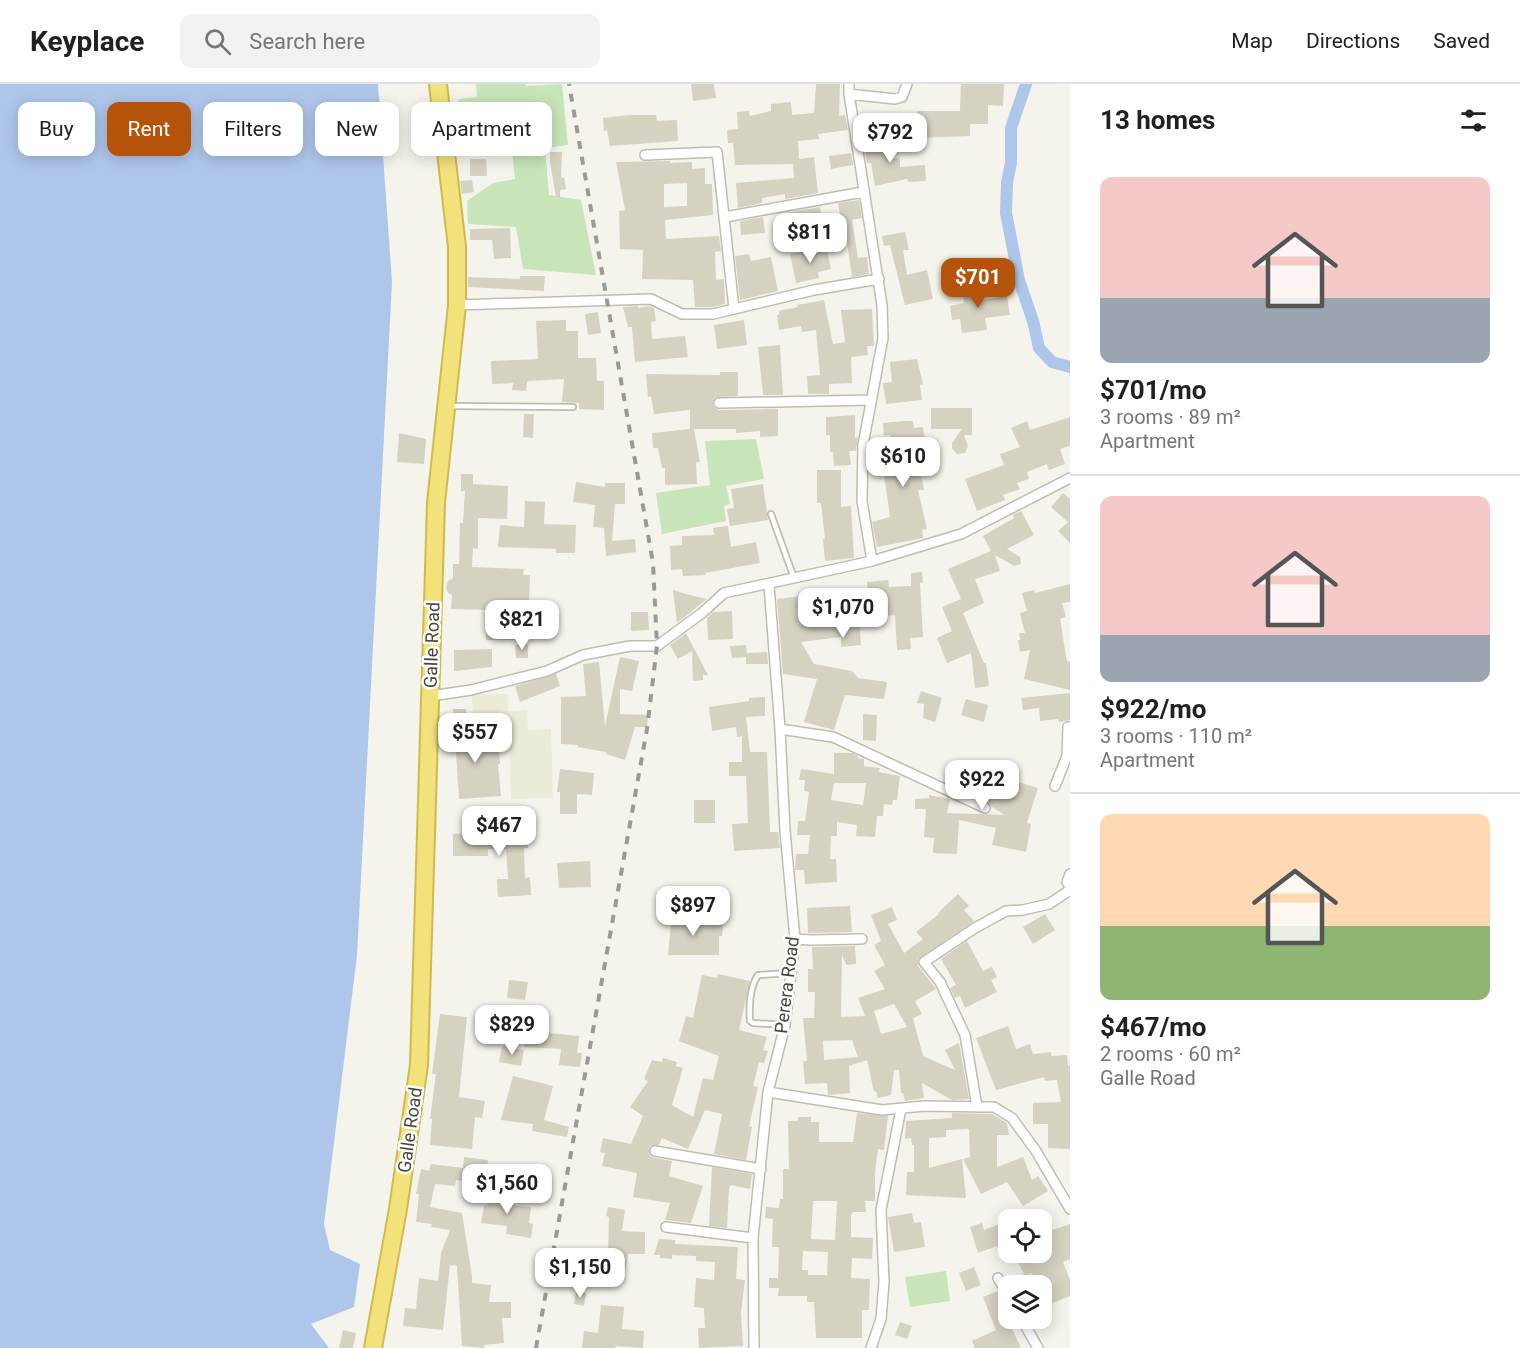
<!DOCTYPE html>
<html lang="en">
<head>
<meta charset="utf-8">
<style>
  :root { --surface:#fff; --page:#f2f2f2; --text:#202124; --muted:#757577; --line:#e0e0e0; --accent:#b45309 }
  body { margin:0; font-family:Roboto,sans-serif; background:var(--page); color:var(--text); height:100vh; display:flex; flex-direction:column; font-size:22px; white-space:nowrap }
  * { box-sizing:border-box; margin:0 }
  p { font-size:20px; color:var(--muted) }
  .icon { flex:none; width:33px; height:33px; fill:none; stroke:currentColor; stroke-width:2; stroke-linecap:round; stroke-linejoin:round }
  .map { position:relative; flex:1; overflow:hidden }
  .side { display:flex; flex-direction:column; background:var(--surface); width:450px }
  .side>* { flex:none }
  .banner { position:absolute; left:18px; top:18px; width:570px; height:54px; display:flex; gap:12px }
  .fabs { position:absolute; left:998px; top:1125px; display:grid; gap:12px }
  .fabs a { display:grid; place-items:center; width:54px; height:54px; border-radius:12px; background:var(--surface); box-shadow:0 3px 15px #0003; font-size:30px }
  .price { position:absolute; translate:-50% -51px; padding:0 14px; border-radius:12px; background:#fff; color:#222; font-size:20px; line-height:39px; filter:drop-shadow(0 2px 3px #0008) }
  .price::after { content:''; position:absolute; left:50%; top:36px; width:18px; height:14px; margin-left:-9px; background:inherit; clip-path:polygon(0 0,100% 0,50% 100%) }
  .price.active { background:var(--accent); color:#fff }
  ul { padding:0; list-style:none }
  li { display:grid; align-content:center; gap:12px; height:318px; padding:0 30px }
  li+li { border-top:2px solid var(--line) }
  li span { display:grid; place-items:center; height:186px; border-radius:12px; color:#555 }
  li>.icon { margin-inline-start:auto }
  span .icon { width:108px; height:108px; fill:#fffc; stroke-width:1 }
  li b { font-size:26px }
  h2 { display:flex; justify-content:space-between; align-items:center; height:72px; padding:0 30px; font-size:26px }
  .tag { padding:0 21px; border-radius:12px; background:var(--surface); box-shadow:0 3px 15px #0003; font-size:21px; line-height:54px }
  .tag.active { background:var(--accent); color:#fff }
  header { display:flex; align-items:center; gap:36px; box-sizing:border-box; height:84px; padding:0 30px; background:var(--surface); border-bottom:2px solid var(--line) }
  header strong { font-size:28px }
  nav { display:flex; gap:33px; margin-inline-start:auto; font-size:21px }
  .search { width:420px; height:54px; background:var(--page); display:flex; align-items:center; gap:15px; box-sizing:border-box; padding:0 21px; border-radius:12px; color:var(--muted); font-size:22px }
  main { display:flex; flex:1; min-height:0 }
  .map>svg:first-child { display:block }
  .education { fill:#ecebd8 }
  .green { fill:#c8e5b9 }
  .water { fill:#afc6eb }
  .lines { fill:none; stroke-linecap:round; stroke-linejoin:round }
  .canal { stroke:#afc6eb; stroke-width:12 }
  .building { fill:#d5d2c2; fill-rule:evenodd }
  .lane-casing { stroke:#c0bdaf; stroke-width:8 }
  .street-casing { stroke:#c0bdaf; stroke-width:12 }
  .highway-casing { stroke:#d0ba4b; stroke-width:20 }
  .lane { stroke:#fff; stroke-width:4.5 }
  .street { stroke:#fff; stroke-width:9 }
  .highway { stroke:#f1e27b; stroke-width:16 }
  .rail { stroke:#999; stroke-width:4; stroke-dasharray:8 8; stroke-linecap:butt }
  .labels { text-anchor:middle; stroke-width:5; stroke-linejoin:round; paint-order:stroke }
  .street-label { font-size:18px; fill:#49463a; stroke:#fff }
</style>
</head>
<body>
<header>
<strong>Keyplace</strong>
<div class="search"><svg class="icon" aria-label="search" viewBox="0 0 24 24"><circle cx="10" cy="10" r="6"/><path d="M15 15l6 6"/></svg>Search here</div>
<nav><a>Map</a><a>Directions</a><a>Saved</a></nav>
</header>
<main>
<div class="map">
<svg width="1070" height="1264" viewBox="0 0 1070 1264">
  <rect width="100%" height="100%" fill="#f5f4ec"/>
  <path class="education" d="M508,610V627L527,626L528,646L551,645L553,714L511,715L509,662L474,663L472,611Z"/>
  <path class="green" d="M476,0H525L526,2L562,0L568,61L545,64L549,111L581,116L596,191L523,185L516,143L468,140L467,117L493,99L515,95L510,49H462L458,15L477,13Z
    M756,355L764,395L726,402L730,420L724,422L726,437L662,450L656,409L710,401L705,357Z
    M946,1187L950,1217L910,1223L905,1193Z"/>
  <path class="water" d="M0,0H378L392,198L357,871L324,1140L330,1166L360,1180L354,1223L311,1240L329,1264H0Z"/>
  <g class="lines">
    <path class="canal" d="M1026,0L1011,44V79L1007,99L1006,129L1019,196L1033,237L1039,264L1052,278L1070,283"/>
  </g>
  <path class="building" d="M691,0H714L716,14L693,17Z
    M816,0H840L839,32L845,31L848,46L818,50L819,55L798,57L799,75L814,73L818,109L785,115V110L762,114V119L738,124L736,99L794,94L793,80L735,81L733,59H728L727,46L738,45L737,28L749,27L750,32L771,27V20L791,18L792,31L814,29Z
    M961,0H1004L1003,22L988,21V40H970V52L917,54V27H960Z
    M629,31H656L657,37L677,36L678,57L610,62L607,46L604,47L603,34Z
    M884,49L887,65H891L892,75L900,74V83L925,81L926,97L908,98L907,95L875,102L871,79H867L865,67H868L866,53Z
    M550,68H562L561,94L564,93L566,105L560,106V113H556L550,78Z
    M851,69L853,81L831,85L829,72Z
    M470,75H486L487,92H470Z
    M670,77V79L692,78V85L705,84V100H712L713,131L665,136L666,155L719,152L721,167L715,168L716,196L724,195L725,220L714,223H695L693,196L642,195L643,166L620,165L619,127L625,126L616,78ZM687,99V122L664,123V100Z
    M472,96L474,108L462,110L460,97Z
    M859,116L862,134L852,136L858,174L867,173L869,190L852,193L847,158L845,151H843L838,119Z
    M820,123L824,152L786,153L785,129Z
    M763,133L765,149L741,151L740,137Z
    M510,144L511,174L494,175L492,156H470V145Z
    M905,148L909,166H903L907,191L927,186L933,215L905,221L890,161L884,162L882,152Z
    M826,161L831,185L818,188L819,194L796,199L790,170Z
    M749,170L751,177L771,173L778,207L740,216L735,172Z
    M986,182L989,195L976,198L973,185Z
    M520,192H545L544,207L468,203V193L520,195Z
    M979,199L982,216L1007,212L1010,231L985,234L987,246L962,249L960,235L952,236L950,222L964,219L962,201Z
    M824,216L833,260L845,258L841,226L872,225L874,262H867L868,271L851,273L852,299L829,300V310H808L807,292L820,291L816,246L802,248L801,242L779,246L777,231H779V227L798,223L797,221Z
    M638,222V224L650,222L654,224L656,237L651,238L652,255L685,252L688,273L635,278L632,243H628L623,223Z
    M598,228L601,249L588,251L585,230Z
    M566,236V247H578V274H596L597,297H604V326L579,325V319L562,318L564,295L529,297L527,298L526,307L512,306L513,299L492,300L491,277L538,275L536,237Z
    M744,236L747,261L717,265L714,241Z
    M780,261L783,311H763L758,263Z
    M917,275L923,300L920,301L922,316L886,320L883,299L892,298L890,278Z
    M720,288H738V312L716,313L713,316L714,323L719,326L778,325V352L760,353V347L736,349V345H694L700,378H696L697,400L665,401V384H662L658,364H653L652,349L690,345V326L654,330L651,312L648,313L646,290L720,291Z
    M931,324H972V351H964L968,362L965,369L957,370L952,364V359L962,345H931Z
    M524,330H534L533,354L523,353Z
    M855,331V354L858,353L856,367H849L851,381L834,382L833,368H830V351H826V333Z
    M1070,333V362L1060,365L1065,380L1049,386L1047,380L1027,388L1029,395L1017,399L1020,405L1003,411L1005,416L977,427L965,395L1004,381L1000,370L1020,363L1011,344L1027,337L1030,346Z
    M903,337H913L914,344L923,343L925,358L915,359L917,386L920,385L924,406H918L927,445L922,446L923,454L877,463L872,438L890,433L884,391L896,389L890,351L884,352L883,339Z
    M399,349L426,355L424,380L397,378Z
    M817,386H841V423L851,422L854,474L825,477L823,455H825L821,419H817Z
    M461,390H473V400L508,402L507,435L478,434V465L473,464L472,483L524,485L523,491H530L529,519H520V523H518L519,556H486V526L451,525L452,511L448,509L446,503L448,497L453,494V480H459L460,439H463L465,407H461Z
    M576,398L605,403V399H625V420H615L612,457L635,455L636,468L606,472L604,444L593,443L595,421L573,418Z
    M763,400L768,436L730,442L727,425L734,424L731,405Z
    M1063,409L1070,415V459L1058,447L1068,438L1051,423Z
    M525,417L545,418L544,440L576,441L575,469H556V465L498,463L500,441L524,443Z
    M1021,427L1034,451L1007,465L1020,473L1021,480L1014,482L995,471L1000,487L975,495L984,519L963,529L984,579H986L989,602L975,604L971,569L947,579L937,554L952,547L942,523L961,515L948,485L991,467L983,452L1014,434L1013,431Z
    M728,442L731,463L756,458L760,479L705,489L706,491L683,492L682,485L671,486L670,462L682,461V452L714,451L713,444Z
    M922,488L923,498L920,499L923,553L910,554L911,565L897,566L895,531L859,535L861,561L841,563V553L801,558L814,580L852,587L858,594L887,598L884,615L845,611L834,646L804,638L817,595L783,590L777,515L828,509V513L868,510L867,498L888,496L889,503L911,502V489Z
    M1070,500V518L1062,519L1066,533L1060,535L1067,578L1070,577V606L1024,595L1030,566L1020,568L1018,556H1020L1019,549H1025L1020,529L1027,527L1022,509L1034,506L1035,509Z
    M673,506L690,511L707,515L677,539Z
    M732,527L733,555L708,556L707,534L713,528Z
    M631,528H648L649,546L631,547Z
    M686,549L708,591H703V596L693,597L692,567L678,575L670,561Z
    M515,561H528V574H516Z
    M746,561L747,569L767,568L768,580H746V573L732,574L730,562Z
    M492,565V583L454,587V566Z
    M620,573L639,577L632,607L620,605V630L648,631L647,643H635L625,676L606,670V668L578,663V661L561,660V613L586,612L583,580L599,578L605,642Z
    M556,590L560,602L520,618L515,602Z
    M921,607L942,614L935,638L923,634L924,620L917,619Z
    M1070,609V636L1059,638L1058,635L1040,637L1039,624L1023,626L1021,614Z
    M765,613V632L746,633L750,668H767L770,748H778L780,764L734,767L732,740L748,739L746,692H729V678H742V652L737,653L736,643L712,647L709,623L749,617V614Z
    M966,615L988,621L984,638L961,631Z
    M453,625H466L469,667L499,665L500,680H498L501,712L459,715Z
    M863,630L877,631L876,657L863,656Z
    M834,669H852L858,672V674L864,675V682L880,684L879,688L900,692L897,716H893L892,721L884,720L883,732H877L875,753L856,752L857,741L837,738V752H831L830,775H836L837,798L805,800L804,786H795L796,770H808L810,751H797L798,737H805L809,708L804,707L805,696H799L801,685L834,690ZM834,699H866L863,721L831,716Z
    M977,681L998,688L997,692L1038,704L1027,739L1031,740L1026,768L992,761L996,744L959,736L957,770L933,769L934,754L924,753L926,725H915V715L929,714V711L949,715H950L947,729L1005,731L992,723L988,718L954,701L959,686L963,688L965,682L975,686Z
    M560,685L594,689L592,711L577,710V730H560V708H557Z
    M694,716H715V739H694Z
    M497,749H528V764H524L525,794L530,793L531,811L498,813L497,795H508L506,765H488V772H453V750Z
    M590,777L591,803L559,804L557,779Z
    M958,810L969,822L964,826L974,837L918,875V882L936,905L915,917L922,930L913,934L923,972L955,986L945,966L959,959L969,1015L952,1016L922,999L924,1014L905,1017L903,1009H901L899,986H894L891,1011L878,1014L876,1007L874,1008L867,976L849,982L850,1009L828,1011L827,999L805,1000L803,977H807L803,934H814L815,908H808V885H813L812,863L855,862L856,880L846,881L842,871L841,933L865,932L858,914L885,905L874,887L885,881L874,861L881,857L871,831L892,823L897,836L888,840L904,869L923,855L916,848L939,830L938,829ZM894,920L907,943L881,950L874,927ZM852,956L858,973L824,976L823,957Z
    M850,822L852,848L808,849L807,824Z
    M672,829L693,832L692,839L723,841L722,852H719V871H668Z
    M1045,830L1055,846L1033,860L1023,843Z
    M967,857L983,887L992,883L997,893L991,896L997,908L965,924L960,912L955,914L950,904L956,901L941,875Z
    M718,890L750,897L739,946L767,953L763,966L768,967L764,979L759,978L753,1002L758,1003L749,1042L752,1043L746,1076L714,1070L722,1030L705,1026L688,1065L662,1054L659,1061L650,1062L649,1069L651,1073L672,1077L669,1092L703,1102L691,1139L667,1136H665L670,1119L633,1113L637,1089L602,1082L605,1069L600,1068L603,1054L631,1060L643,1032L630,1023L648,997L644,995L652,976L662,978L663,974L677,978L676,982L683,984L672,1021L693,1033L703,994L713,996L719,972L679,957L686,932L693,934L702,891L717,894Z
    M509,896L528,898L525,916L507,914Z
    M440,930L467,933L459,1013L485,1017L482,1034L475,1033L472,1065L430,1061L432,1035H430L436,990H432Z
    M1008,942L1016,965L1030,960L1033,970L1051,968V972L1067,971L1068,982H1070V1065L1048,1064V1040H1033V1019L1061,1018L1057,996L1045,997L1044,993L996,1006L976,954Z
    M526,943L548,944V949L579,952L577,969H582L580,983L559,981L561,965L524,963Z
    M502,962L524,966L521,982L499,978Z
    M513,992L553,1002L544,1036L569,1043L567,1053L532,1047L533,1040L501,1036Z
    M857,1029L888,1032L884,1066L878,1065L875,1090V1117H865L866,1128H853L851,1131V1153L873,1154L872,1175L852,1174L851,1194L870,1195L869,1226H862V1254H816L814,1218H807V1212H778L779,1204H769V1194H778L779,1163H772L773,1135L765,1134L766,1123L779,1124L780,1115H783V1085H789L788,1037H798V1033H811V1038H819V1058H853ZM813,1117H837L835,1156L811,1155ZM803,1167L828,1168L827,1191H808V1186H802Z
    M952,1029L992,1030L1007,1039L1009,1051H997V1083L1023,1073L1032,1096L1038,1092L1048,1107L1023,1122L1007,1098L981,1110L963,1075L970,1073L969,1045L946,1046V1053L929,1054V1084L962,1075L966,1114L906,1111L907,1088H914V1061H912L911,1054L905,1055L906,1037L952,1034Z
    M464,1073L488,1076L484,1100L456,1096L455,1102L435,1100L430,1123L462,1129L472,1192V1199L491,1201L489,1218H511V1234H502L504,1259L484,1261V1264L462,1262L457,1182L450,1181L443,1246L403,1242L405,1224L416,1225L419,1194L438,1197L441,1169L450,1146L431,1143L432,1140L416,1138L419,1110H416L421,1085L429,1087L431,1080L463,1084Z
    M712,1083L752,1090L750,1105L731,1101L729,1104L727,1144L709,1142Z
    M490,1099L502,1101L499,1120L531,1123L529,1139L533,1140L531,1154L506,1150L507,1142L481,1139L484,1121H487Z
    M608,1123L625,1126L622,1147L645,1148V1170H628L623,1199L603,1197L605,1171H608L609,1133L606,1132Z
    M912,1129L914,1139L921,1138L925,1163L894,1168L888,1133Z
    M1005,1138L1008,1146V1167L1000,1170L997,1162L978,1169L970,1143L982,1139L984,1146Z
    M1070,1140V1175L1063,1178L1070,1196V1212L1041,1224V1202H1037L1032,1189L1025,1192L1013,1168L1041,1170V1150Z
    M659,1155L675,1156V1160L738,1163L736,1195L745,1196L741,1228L743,1262L699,1264L698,1244H705L704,1224L694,1223L696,1194L714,1196L715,1178L696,1177V1172L672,1171V1175L660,1174V1171H654Z
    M974,1183L981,1201L966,1207L959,1189Z
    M998,1207L1008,1223L1003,1226L1021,1264H975L972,1257L996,1246L983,1213Z
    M576,1208L586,1209L584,1222L574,1220Z
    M601,1221L624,1223L622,1245L644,1247L643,1264L615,1262V1264H582L584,1247L598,1249Z
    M900,1238L912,1242L907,1255L895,1251Z
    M343,1246L356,1249L353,1264H339Z"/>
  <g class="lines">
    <defs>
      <path id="lane" d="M449,322L573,323
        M771,430L794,494
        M785,941L753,939L750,937C749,922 749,904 758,891L791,889"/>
      <path id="street" d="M849,0V10L882,221L883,254L863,361L862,417L872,477
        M849,10L895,15L902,13L907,0
        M645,71L717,68L734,225
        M725,133L863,108
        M457,221L651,215L682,230H713L814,206L879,195
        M719,319L871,316
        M431,612L471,606L547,587L583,571L630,562H657L702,529L724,509L872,477L961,450L1070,394
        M780,645L833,653L985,724
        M1055,702L1067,672L1068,643H1070
        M1070,790L1067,798L1070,803
        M795,855L811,856L862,855
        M768,1008L882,1026L924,1022L994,1023L1012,1034L1036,1067L1070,1125
        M977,1023L965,951L940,898L924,878L975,844L1006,827L1023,826L1049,820L1070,806
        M655,1067L761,1085
        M666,1143L753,1154
        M998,1194L1008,1211
        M1021,1234L1038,1264
        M754,1264L753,1154L768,1008L785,941L795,855L785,747L780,645L769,501
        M871,1264L881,1235L884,1198L881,1126L901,1025"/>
      <path id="highway" d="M373,1264L398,1125L419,981L436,419L457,221V163L438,0"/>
    </defs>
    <use href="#lane" class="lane-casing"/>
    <use href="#street" class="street-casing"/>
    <use href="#highway" class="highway-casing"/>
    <use href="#lane" class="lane"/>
    <use href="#street" class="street"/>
    <use href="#highway" class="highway"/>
    <path class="rail" d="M536,1264L647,645L657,562L653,479L569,0"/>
  </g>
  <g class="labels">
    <g class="street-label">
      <text transform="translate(432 561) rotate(-88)" y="6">Galle Road</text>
      <text transform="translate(787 901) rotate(-83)" y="6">Perera Road</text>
      <text transform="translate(410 1046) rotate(-82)" y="6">Galle Road</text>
    </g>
  </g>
</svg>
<div class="fabs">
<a><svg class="icon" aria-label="locate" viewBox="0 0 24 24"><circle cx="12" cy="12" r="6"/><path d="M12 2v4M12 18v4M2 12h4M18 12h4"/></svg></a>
<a><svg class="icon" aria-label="layers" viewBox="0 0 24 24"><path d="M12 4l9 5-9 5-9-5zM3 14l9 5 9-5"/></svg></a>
</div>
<b class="price" style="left:890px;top:80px">$792</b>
<b class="price" style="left:810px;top:180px">$811</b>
<b class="price active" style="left:978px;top:225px">$701</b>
<b class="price" style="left:903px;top:404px">$610</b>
<b class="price" style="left:843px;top:555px">$1,070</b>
<b class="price" style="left:522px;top:567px">$821</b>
<b class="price" style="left:475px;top:680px">$557</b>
<b class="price" style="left:982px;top:727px">$922</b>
<b class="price" style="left:499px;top:773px">$467</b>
<b class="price" style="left:693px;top:853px">$897</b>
<b class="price" style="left:512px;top:972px">$829</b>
<b class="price" style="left:507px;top:1131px">$1,560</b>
<b class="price" style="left:580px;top:1215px">$1,150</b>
<div class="banner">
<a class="tag">Buy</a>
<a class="tag active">Rent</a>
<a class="tag">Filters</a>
<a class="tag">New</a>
<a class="tag">Apartment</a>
</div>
</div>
<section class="side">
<h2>13 homes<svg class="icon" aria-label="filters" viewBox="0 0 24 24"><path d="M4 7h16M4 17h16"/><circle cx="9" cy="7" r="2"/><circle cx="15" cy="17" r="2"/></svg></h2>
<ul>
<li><span style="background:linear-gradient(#f6c9c9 65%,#9aa5b1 0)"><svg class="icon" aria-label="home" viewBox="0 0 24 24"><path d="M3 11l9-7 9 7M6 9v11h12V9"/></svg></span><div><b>$701/mo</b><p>3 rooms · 89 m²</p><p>Apartment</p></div></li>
<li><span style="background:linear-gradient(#f6c9c9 75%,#9aa5b1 0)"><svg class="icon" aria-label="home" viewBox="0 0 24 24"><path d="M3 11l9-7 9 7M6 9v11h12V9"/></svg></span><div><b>$922/mo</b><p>3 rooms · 110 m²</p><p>Apartment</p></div></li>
<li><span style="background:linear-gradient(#ffd9b3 60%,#8fb573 0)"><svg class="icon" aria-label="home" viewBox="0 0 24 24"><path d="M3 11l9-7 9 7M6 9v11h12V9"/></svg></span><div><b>$467/mo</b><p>2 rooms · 60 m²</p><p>Galle Road</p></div></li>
</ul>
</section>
</main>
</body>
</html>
